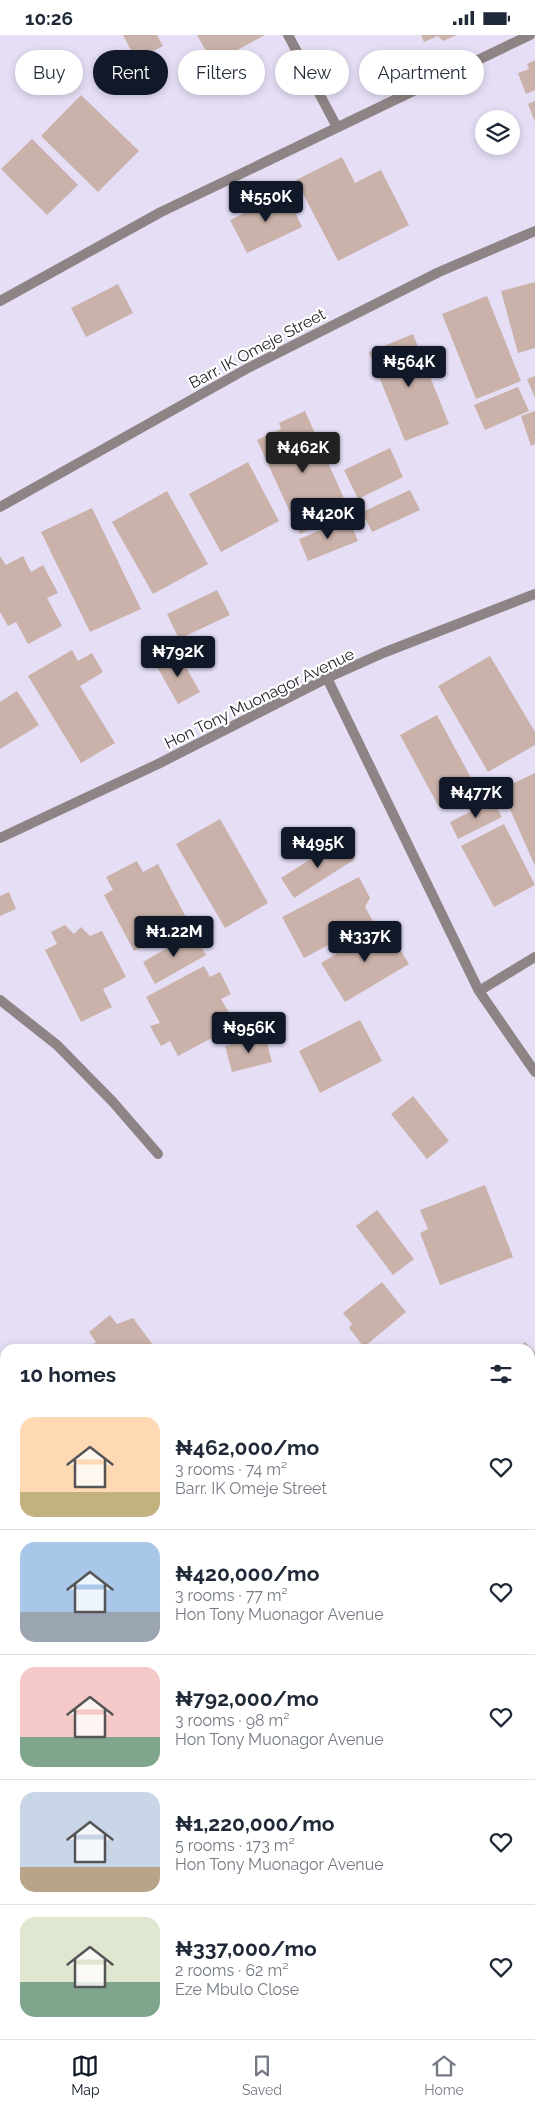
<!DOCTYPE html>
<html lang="en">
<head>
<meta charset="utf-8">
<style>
  :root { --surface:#fff; --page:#f6f6f7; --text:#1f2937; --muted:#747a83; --line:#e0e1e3; --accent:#111827 }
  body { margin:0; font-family:Raleway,sans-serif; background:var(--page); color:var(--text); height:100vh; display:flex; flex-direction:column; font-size:19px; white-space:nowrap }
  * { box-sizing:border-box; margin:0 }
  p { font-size:16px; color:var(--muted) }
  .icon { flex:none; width:28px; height:28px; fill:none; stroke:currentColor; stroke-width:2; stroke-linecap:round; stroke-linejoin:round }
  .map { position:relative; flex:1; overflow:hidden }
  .sheet { position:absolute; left:0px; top:1309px; width:535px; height:696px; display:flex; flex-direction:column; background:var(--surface); border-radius:15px 15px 0 0; box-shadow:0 2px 8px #0003 }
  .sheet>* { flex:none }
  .guide { position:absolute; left:15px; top:15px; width:505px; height:45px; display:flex; gap:10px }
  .buttons { position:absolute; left:475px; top:75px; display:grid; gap:10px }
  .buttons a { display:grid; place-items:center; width:45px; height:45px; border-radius:50%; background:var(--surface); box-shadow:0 2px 8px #0003; font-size:25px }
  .price { position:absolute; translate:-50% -42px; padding:0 11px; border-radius:5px; background:var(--accent); color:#fff; font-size:16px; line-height:32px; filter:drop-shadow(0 1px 2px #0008) }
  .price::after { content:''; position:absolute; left:50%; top:30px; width:15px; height:11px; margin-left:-8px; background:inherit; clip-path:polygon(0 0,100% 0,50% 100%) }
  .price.active { background:#222; color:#fff }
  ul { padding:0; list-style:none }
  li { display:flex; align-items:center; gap:15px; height:125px; padding:0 20px }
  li+li { border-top:1px solid var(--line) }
  li span { display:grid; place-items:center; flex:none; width:140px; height:100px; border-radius:15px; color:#555 }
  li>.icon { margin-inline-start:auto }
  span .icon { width:60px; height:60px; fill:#fffc; stroke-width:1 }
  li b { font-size:21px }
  h2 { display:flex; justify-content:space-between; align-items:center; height:60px; padding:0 20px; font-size:21px }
  .chip { padding:0 18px; border-radius:22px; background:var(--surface); box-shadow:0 2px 8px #0003; font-size:18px; line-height:45px }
  .chip.active { background:var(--accent); color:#fff }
  .status { display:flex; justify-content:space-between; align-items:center; height:35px; padding:0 25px; background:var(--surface); direction:ltr }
  .status svg { height:14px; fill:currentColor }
  .tabs { display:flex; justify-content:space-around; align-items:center; height:70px; border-top:1px solid var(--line); background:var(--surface); font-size:14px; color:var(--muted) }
  .tabs a { display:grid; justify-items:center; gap:2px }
  .tabs .active { color:var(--accent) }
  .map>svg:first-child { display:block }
  .building { fill:#cab2aa }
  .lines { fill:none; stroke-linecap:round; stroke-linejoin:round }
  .street { stroke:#8f8485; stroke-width:10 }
  .primary { stroke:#4b393c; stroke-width:12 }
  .labels { text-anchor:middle; stroke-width:4.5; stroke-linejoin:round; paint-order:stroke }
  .street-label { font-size:16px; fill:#201d25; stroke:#fff }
</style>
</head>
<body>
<div class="status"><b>10:26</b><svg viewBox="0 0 49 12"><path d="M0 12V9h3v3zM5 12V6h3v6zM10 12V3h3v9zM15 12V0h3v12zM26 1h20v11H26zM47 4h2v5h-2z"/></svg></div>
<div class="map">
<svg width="535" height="2004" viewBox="0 0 535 2004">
  <rect width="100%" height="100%" fill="#e5def5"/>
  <path class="building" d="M123,0H157L163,11L136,25Z
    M197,0H265L213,28Z
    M421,0H457L443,6L438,1L424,7Z
    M535,25V55L526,59L518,38L529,34L527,29Z
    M81,60L139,116L98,157L41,101Z
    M535,66V87L528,69Z
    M32,104L78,150L47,180L1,134Z
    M342,122L355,148L381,135L409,190L338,226L296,145Z
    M286,158L302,192L247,218L230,185Z
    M535,247V313L518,318L501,256Z
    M118,249L133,278L86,302L71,273Z
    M487,261L521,346L476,364L442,279Z
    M413,299L449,389L405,406L369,317Z
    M535,341V363L527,344Z
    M518,352L529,376L485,395L474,370Z
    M305,376L350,477L300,499L257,405L281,394L279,388Z
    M535,376V409L531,411L521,381Z
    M390,413L403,442L358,464L344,435Z
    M248,427L279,486L221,517L189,459Z
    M410,455L420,475L372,497L362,477Z
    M167,456L208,529L153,559L112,487Z
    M92,473L141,574L90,597L41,497Z
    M349,484L358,506L308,526L299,504Z
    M0,521L6,530L23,521L31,537L43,530L58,558L47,563L62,591L28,609L16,587L8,591L0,577Z
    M217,555L230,580L179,604L167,579Z
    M72,615L78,626L92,618L103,637L80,651L115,708L81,728L28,641Z
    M178,618L200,657L178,669L156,630Z
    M490,621L535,697V710L488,737L438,651Z
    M17,656L39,690L0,714V667Z
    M437,680L476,752L439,772L400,700Z
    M535,738V831L501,754Z
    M493,765L502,782L458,804L450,787Z
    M220,784L268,868L225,893L176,809Z
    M504,789L535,850L494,872L461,811Z
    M342,804L355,824L294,863L281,843Z
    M137,826L143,837L158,829L189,888L134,916L104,860L113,855L106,842Z
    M359,842L370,863L365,872L373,886L304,923L282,882Z
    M9,857L16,874L0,881V861Z
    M65,890L74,899L81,892L90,901L102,896L126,942L103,954L112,972L81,987L45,915L57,909L51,897Z
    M385,890L409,929L345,967L321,928Z
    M193,898L206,920L155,949L143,927Z
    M204,931L210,942L220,937L231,959L221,964L236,990L178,1021L170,1006L161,1011L150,991L160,988L146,962Z
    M360,985L382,1026L320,1058L299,1016Z
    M265,1000L272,1027L232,1037L225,1011Z
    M413,1061L449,1106L427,1124L391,1079Z
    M485,1150L513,1222L440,1250L420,1198L428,1194L420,1175Z
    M377,1175L414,1224L393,1240L356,1191Z
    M382,1247L406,1277L364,1312L349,1293L352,1289L343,1278Z
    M110,1280L117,1289L133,1283L156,1314H87L96,1307L89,1297Z
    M525,1307L535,1317V1397L530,1391V1373L533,1370L530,1367V1314H517Z
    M535,1585V1649L530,1655V1590H532Z
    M455,2000H484L480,2004H459Z"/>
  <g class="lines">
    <path class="street" d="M288,0L337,92
      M0,266L161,177L530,0
      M0,472L248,333L439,237L535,196
      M327,643L479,956L535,1037
      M0,803L158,729L327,643L383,618L535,559
      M479,956L535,922
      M0,965L57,1010L113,1067L158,1119
      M530,1742L535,1747"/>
    <path class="primary" d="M0,1874L5,1880
      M0,1989L5,1995
      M105,2000L108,2004"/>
  </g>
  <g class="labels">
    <g class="street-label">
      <text transform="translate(257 313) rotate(-28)" y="6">Barr. IK Omeje Street</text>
      <text transform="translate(259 663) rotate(-26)" y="6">Hon Tony Muonagor Avenue</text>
    </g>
  </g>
</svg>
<div class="buttons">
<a><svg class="icon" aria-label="layers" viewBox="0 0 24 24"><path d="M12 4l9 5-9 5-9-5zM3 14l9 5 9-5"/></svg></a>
</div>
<b class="price" style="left:266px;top:188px">₦550K</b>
<b class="price" style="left:409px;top:353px">₦564K</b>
<b class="price active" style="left:303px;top:439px">₦462K</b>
<b class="price" style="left:328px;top:505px">₦420K</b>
<b class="price" style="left:178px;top:643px">₦792K</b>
<b class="price" style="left:476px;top:784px">₦477K</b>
<b class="price" style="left:318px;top:834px">₦495K</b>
<b class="price" style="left:174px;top:923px">₦1.22M</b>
<b class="price" style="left:365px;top:928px">₦337K</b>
<b class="price" style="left:249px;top:1019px">₦956K</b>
<div class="guide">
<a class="chip">Buy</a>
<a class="chip active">Rent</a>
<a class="chip">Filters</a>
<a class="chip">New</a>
<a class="chip">Apartment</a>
</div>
<section class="sheet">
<h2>10 homes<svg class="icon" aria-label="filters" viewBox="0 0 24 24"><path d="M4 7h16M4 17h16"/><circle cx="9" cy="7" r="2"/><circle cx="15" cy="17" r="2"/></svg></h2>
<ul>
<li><span style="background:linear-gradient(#ffd9b3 75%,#c2b280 0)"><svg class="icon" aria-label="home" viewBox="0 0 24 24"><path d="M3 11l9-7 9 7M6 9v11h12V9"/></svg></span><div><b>₦462,000/mo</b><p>3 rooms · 74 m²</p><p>Barr. IK Omeje Street</p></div><svg class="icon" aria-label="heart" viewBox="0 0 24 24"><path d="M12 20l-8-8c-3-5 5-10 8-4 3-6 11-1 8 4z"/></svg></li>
<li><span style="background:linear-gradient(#a9c7e8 70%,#9aa5b1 0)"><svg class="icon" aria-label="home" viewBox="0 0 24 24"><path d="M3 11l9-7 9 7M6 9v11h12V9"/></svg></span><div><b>₦420,000/mo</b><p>3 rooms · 77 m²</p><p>Hon Tony Muonagor Avenue</p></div><svg class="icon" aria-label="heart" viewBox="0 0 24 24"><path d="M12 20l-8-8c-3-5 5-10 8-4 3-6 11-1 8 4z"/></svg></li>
<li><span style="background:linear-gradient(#f6c9c9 70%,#7fa58c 0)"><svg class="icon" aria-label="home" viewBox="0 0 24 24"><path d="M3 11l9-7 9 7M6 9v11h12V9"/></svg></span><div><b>₦792,000/mo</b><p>3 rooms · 98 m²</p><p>Hon Tony Muonagor Avenue</p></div><svg class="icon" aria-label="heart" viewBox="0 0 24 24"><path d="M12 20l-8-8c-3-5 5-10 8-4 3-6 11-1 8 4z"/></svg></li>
<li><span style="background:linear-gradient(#c9d6e8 75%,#b9a48a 0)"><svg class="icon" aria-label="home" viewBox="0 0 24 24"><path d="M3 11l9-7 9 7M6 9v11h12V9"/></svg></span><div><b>₦1,220,000/mo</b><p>5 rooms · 173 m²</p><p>Hon Tony Muonagor Avenue</p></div><svg class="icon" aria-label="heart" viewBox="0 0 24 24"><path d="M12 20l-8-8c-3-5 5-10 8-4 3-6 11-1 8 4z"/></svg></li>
<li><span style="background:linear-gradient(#dfe7d0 65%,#7fa58c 0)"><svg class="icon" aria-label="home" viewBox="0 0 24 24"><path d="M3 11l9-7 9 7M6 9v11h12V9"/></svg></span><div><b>₦337,000/mo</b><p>2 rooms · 62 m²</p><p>Eze Mbulo Close</p></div><svg class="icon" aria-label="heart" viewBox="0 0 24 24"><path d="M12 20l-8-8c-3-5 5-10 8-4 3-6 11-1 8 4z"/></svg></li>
</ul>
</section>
</div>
<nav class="tabs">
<a class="active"><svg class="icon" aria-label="map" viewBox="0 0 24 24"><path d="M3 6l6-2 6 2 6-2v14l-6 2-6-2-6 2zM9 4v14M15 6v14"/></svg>Map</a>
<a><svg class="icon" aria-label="saved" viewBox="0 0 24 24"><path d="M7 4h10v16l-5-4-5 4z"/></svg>Saved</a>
<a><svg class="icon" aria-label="home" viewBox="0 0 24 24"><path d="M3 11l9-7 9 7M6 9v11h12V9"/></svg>Home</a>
</nav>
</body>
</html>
